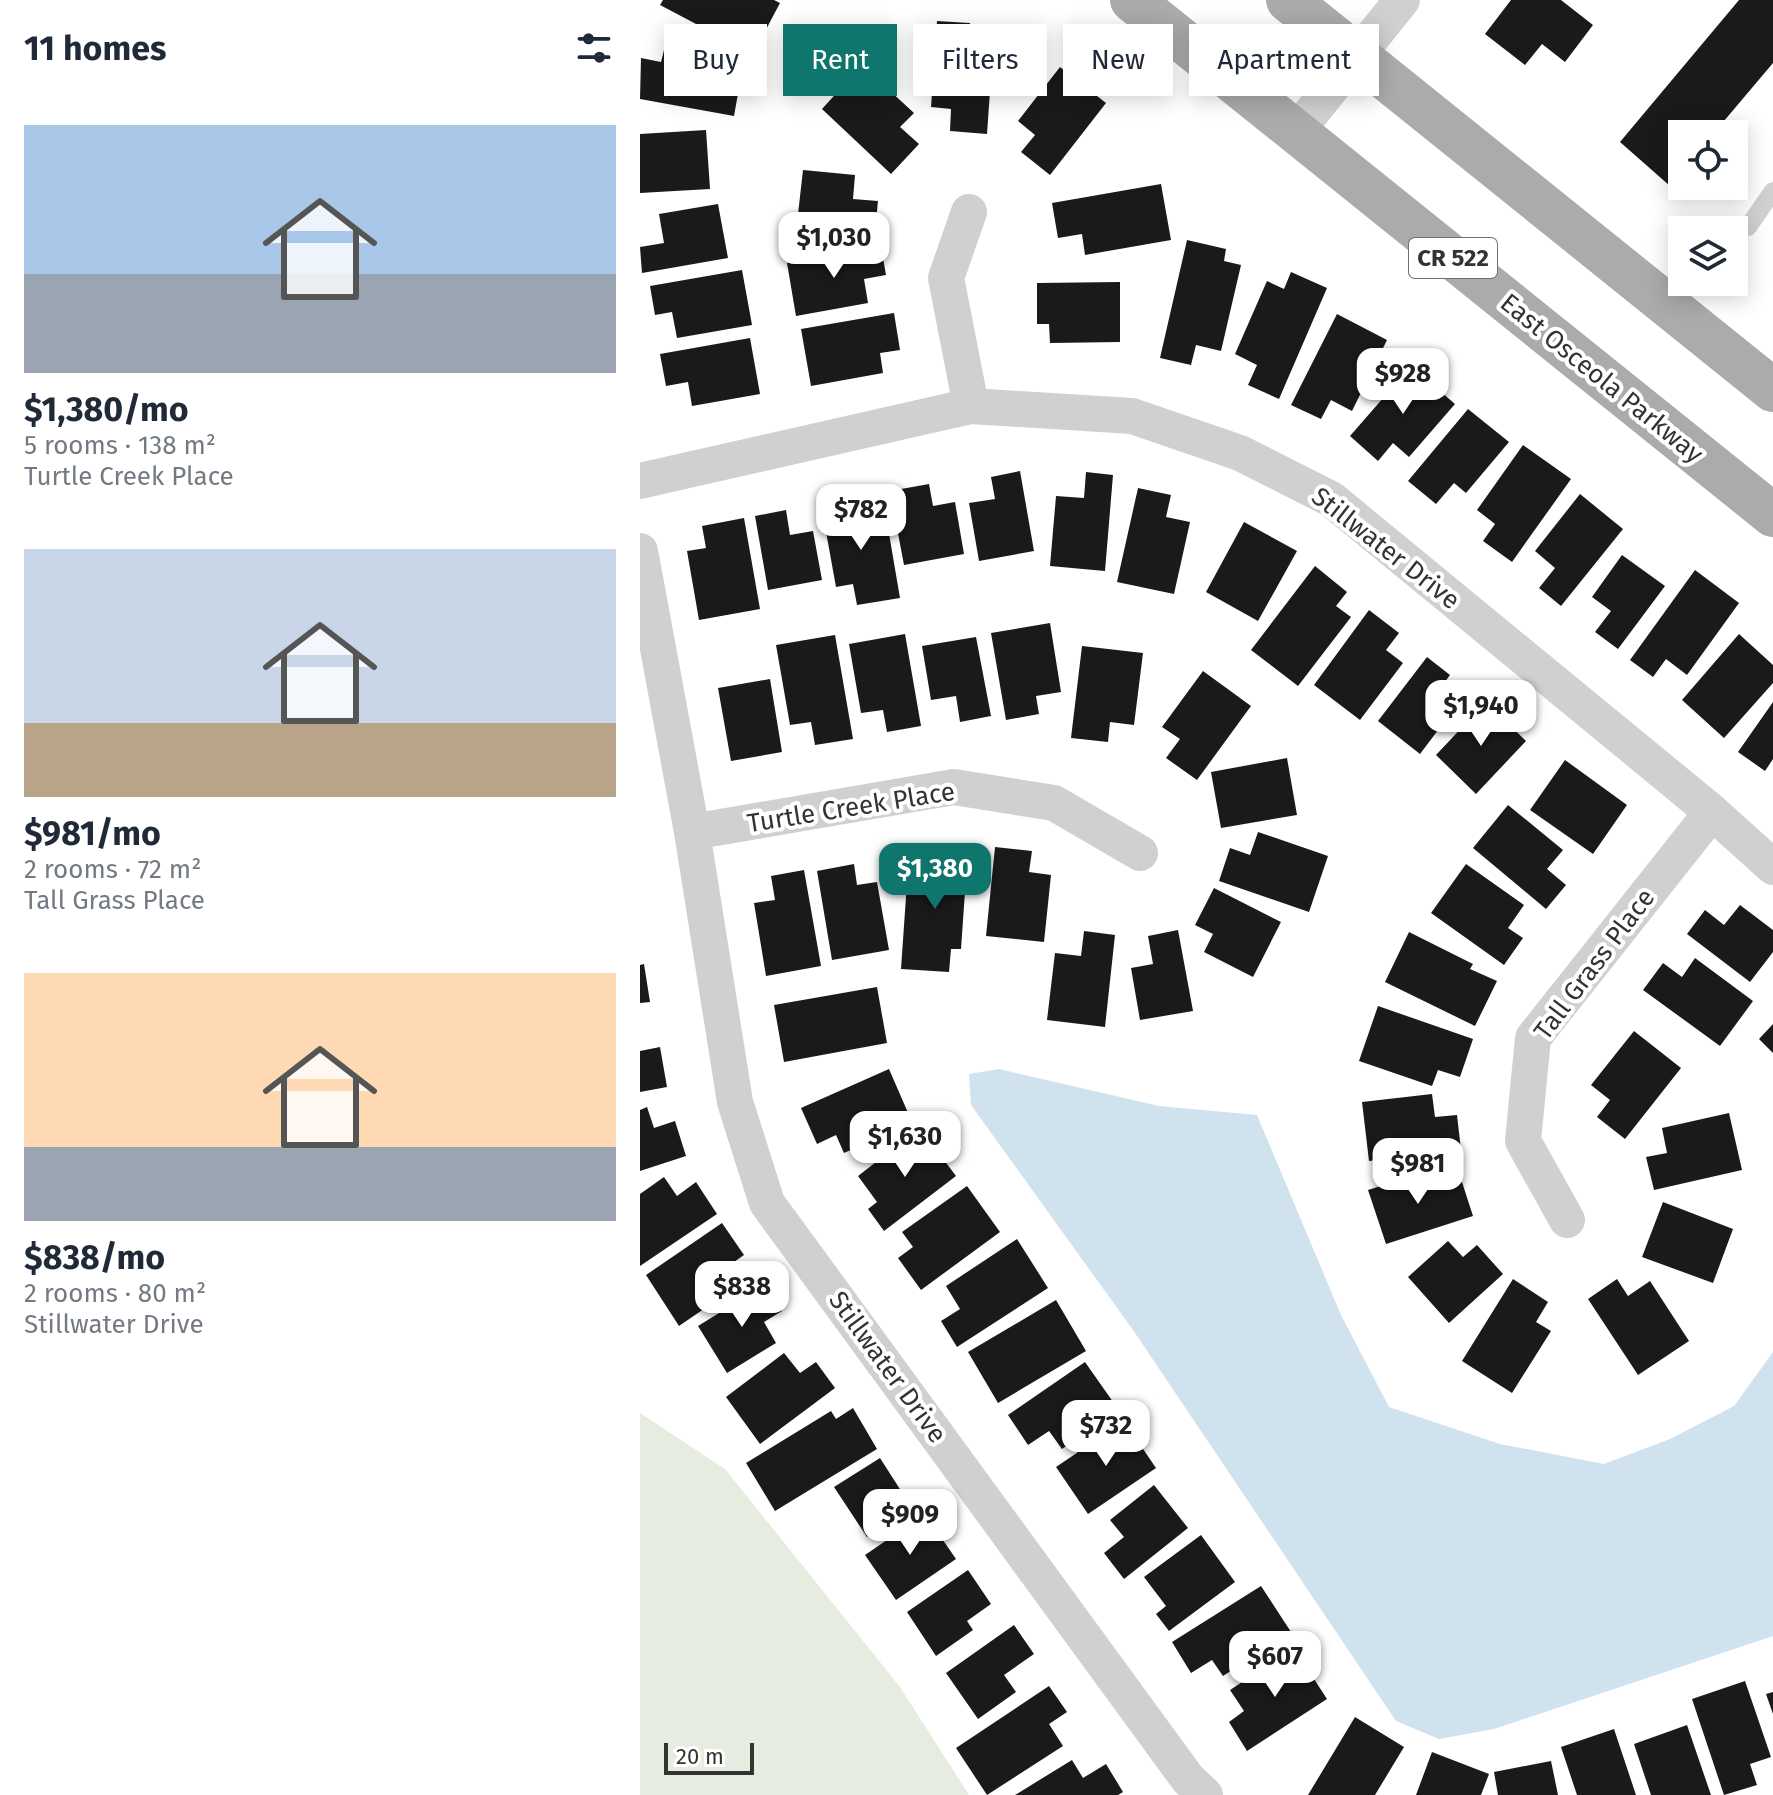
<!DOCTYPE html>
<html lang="en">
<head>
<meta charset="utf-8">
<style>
  :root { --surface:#fff; --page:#f2f2f3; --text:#1f2937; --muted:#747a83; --accent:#0f766e }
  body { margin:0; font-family:"Fira Sans",sans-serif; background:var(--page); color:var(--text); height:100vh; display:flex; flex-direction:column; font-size:30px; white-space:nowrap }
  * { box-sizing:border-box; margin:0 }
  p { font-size:26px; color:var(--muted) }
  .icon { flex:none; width:44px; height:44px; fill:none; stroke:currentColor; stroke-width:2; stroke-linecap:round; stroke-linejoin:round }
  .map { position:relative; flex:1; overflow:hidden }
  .details { display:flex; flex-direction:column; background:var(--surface); width:640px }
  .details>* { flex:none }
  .top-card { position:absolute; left:24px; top:24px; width:760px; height:72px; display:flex; gap:16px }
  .buttons { position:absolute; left:1028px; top:120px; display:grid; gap:16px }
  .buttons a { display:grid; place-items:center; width:80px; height:80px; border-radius:0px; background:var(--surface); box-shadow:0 4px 20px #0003; font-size:40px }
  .scale { position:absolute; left:24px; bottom:20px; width:90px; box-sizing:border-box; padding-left:8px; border:4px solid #333; border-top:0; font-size:22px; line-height:28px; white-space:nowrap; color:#333; -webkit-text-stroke:6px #fff; paint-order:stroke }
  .price { position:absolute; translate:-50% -68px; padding:0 18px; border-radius:16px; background:#fff; color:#222; font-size:26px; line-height:52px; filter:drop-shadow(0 2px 4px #0008) }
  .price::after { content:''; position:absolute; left:50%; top:48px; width:24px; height:18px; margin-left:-12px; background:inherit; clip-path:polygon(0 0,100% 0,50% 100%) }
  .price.on { background:var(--accent); color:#fff }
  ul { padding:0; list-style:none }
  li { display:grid; align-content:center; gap:16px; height:424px; padding:0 24px }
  li span { display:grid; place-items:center; height:248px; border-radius:0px; color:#555 }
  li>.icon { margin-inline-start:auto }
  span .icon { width:144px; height:144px; fill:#fffc; stroke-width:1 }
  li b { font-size:34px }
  h2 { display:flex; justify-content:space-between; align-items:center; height:96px; padding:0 24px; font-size:34px }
  .pill { padding:0 28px; border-radius:0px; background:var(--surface); box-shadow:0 4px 20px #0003; font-size:28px; line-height:72px }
  .pill.on { background:var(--accent); color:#fff }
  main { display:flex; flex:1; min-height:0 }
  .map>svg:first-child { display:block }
  .green { fill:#e6ecdf }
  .water { fill:#cfe2ee }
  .building { fill:#1a1a1a }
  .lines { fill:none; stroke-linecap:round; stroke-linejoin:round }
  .lane { stroke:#d0d0d0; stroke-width:18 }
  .street { stroke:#d0d0d0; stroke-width:36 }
  .primary { stroke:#ababab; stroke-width:44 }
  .labels { text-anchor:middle; stroke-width:8; stroke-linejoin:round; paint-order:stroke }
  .shield { fill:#fff; stroke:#707070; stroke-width:2 }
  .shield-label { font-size:24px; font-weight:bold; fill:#333 }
  .street-label { font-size:26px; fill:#333; stroke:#fff }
</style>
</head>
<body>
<main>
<section class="details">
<h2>11 homes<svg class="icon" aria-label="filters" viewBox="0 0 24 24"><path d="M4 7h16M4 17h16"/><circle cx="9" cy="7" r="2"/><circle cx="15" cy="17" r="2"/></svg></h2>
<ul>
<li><span style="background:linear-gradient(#a9c7e8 60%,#9aa5b1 0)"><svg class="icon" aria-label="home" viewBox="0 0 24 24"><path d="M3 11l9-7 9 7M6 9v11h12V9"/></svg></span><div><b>$1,380/mo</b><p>5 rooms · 138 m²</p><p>Turtle Creek Place</p></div></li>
<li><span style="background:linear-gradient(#c9d6e8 70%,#b9a48a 0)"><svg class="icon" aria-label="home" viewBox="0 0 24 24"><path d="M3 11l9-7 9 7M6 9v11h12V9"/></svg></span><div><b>$981/mo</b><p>2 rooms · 72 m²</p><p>Tall Grass Place</p></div></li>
<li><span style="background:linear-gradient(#ffd9b3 70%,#9aa5b1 0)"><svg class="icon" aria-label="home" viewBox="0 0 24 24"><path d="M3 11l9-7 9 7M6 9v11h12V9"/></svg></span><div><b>$838/mo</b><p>2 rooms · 80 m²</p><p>Stillwater Drive</p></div></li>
</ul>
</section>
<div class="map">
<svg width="1133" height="1795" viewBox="0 0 1133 1795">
  <rect width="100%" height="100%" fill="#fff"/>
  <path class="green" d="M0,1413L85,1469L260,1687L329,1795H0Z"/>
  <path class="water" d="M359,1069L519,1106L617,1115L701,1315L749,1407L860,1444L964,1464L1030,1439L1094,1406L1133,1352V1636L854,1729L799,1739L756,1721L493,1330L331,1105L329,1074Z"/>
  <path class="building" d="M23,0H134L140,3L113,54L20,5Z
    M871,0H921L953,25L925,62L902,44L885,65L845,34Z
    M1099,0H1133V63L1073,134H1042V171L1030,186L980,142Z
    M297,21L330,23V33L354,34L347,134L310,131L311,109L291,107Z
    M24,50L103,66L94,116L0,99L1,58L21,62Z
    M222,65L274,113L260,127L279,144L251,174L182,109Z
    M420,67L466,103L410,175L381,152L395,135L378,121Z
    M66,130L70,189L0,193V134Z
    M163,170L215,175L213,199L238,201L235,231L157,223Z
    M521,184L531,240L445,255L442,234L418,238L412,203Z
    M78,204L88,258L2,273L0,247L24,243L19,214Z
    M547,240L586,249L584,261L601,265L581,351L556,345L551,365L520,358Z
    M241,247L246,275L224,279L228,303L156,316L147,263Z
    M102,270L112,325L37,338L32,312L15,315L10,286Z
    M651,272L687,288L639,399L608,385L617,365L595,354L627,281L644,289Z
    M480,282V342L410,343L409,324H397V283Z
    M254,313L260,350L240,353L243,373L171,386L161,329Z
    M697,314L747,340L712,411L691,400L681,419L651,405Z
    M110,338L120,394L52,406L48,382L26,386L20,354Z
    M771,366L815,404L769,457L753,443L738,461L710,436Z
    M828,409L869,442L826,493L814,483L796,504L768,481Z
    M883,445L931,479L872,562L843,541L855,524L837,510Z
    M380,471L394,551L339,561L329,503L355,499L351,477Z
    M446,472L473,475L465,571L410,566L416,496L444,498Z
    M289,484L293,506L315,502L324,554L264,565L250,491Z
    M498,488L531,495L526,517L550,522L534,594L477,582Z
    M940,494L983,529L921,606L899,588L915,568L895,551Z
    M220,497L223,520L246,516L260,598L217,605L213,584L196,587L181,504Z
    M146,510L150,535L173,531L182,580L128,590L115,516Z
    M104,518L120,609L59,620L47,551L66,548L62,526Z
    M604,522L657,551L618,621L566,592Z
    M982,555L1025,586L978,649L955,632L971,611L952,597Z
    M675,566L707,592L696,606L711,617L658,686L611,650Z
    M1055,570L1099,603L1047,675L1026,659L1013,677L990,660Z
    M729,610L759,633L746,650L763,663L720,720L674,685Z
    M410,623L421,692L396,696L399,714L366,720L351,633Z
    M265,634L281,726L247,732L243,710L221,713L209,644Z
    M1099,634L1133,665V683L1084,738L1042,700Z
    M195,635L213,739L175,745L171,722L150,725L136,645Z
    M336,637L351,716L320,722L316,696L291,700L282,646Z
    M442,646L503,653L494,725L470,722L468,742L431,738Z
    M787,657L810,675L796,694L814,709L780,754L738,721Z
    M563,671L611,706L557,780L526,758L540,739L522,727Z
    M130,679L142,752L91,761L78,688Z
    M846,702L886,741L836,794L796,755Z
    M1133,702V759L1125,771L1098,752Z
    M647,758L657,815L581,828L571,772Z
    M925,760L987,805L953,854L890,810Z
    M868,805L923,850L907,869L926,885L906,909L833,848Z
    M618,832L688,856L669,912L579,881L590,848L610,855Z
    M293,847L328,849L321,949H311L309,972L261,969L268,868L291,870Z
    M355,847L392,851L389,872L411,875L404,942L346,936Z
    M214,864L217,885L237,882L249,950L192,960L177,871Z
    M826,864L884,905L868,928L883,938L864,965L791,913Z
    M164,870L181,966L126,976L114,903L135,900L131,876Z
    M574,888L641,922L613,977L564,952L573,934L555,925Z
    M1100,905L1133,930V952L1110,982L1047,934L1065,910L1084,925Z
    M538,930L553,1011L500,1020L491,968L513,964L508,936Z
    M444,931L475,935L465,1027L407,1020L415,953L441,956Z
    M769,932L833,964L830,969L857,981L835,1026L745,982Z
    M1055,958L1113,1001L1080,1046L1003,990L1023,963L1042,977Z
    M4,964L10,1002L0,1003V965Z
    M237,987L247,1043L144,1062L134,1005Z
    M738,1006L833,1039L820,1077L798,1070L792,1086L719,1061Z
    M1133,1024V1053L1119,1039Z
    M994,1031L1041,1068L985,1139L957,1117L970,1100L951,1085Z
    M20,1047L27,1087L0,1092V1051Z
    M249,1069L272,1122L204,1153L196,1135L177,1144L161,1108Z
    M792,1094L795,1117L817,1115L821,1150L729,1161L722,1102Z
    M7,1107L14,1128L35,1121L46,1156L0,1171V1110Z
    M1089,1113L1102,1170L1014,1190L1006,1157L1027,1153L1022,1128Z
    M280,1128L316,1176L244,1231L228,1209L237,1202L218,1176Z
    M794,1169L801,1189L822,1182L833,1216L746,1244L728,1190Z
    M24,1177L37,1196L56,1182L77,1214L0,1266V1194Z
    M327,1186L360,1232L281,1290L258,1258L273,1247L262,1232Z
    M1023,1202L1093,1229L1073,1283L1002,1257Z
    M82,1223L104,1255L84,1269L96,1287L39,1326L6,1275Z
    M377,1239L408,1288L317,1347L301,1321L320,1309L306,1286Z
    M808,1241L823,1257L837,1245L863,1274L809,1323L768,1277Z
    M873,1279L908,1302L896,1322L911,1331L872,1393L822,1361Z
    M977,1279L988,1296L1010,1281L1049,1341L998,1375L948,1299Z
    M126,1284L142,1311L124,1322L136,1343L87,1373L58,1326Z
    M416,1300L446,1351L358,1403L328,1352Z
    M144,1353L160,1373L176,1362L195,1388L120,1444L86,1397Z
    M445,1362L478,1409L422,1449L409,1431L388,1445L368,1415Z
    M213,1408L237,1449L135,1511L106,1463L191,1411L196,1419Z
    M484,1421L516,1468L448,1514L416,1467Z
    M240,1458L272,1508L227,1537L194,1487Z
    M514,1485L548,1528L484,1579L464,1553L484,1537L470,1520Z
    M285,1514L316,1559L256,1600L225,1555Z
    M561,1535L595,1582L529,1631L516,1614L526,1606L504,1577Z
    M328,1570L351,1604L327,1621L333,1630L296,1656L267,1612Z
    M621,1586L651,1632L583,1676L572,1660L551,1673L532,1642Z
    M374,1625L394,1654L364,1675L376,1692L338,1719L306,1673Z
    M654,1648L687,1699L607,1751L589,1722L604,1711L590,1690Z
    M1105,1681L1131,1757L1110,1764L1117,1785L1084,1795L1052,1699Z
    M409,1686L427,1712L409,1724L423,1746L347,1795L316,1748Z
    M1133,1692V1714L1126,1694Z
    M715,1717L764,1747L735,1795H668Z
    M1047,1725L1071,1795H1011L994,1744Z
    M974,1729L996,1795H937L921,1747Z
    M792,1752L849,1774L841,1795H776Z
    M432,1760L443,1778L466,1764L483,1792L478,1795H375Z
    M911,1761L918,1795H858L854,1772Z"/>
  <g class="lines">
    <path class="lane" d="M1108,227L1133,191"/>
    <path class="street" d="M656,132L762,0
      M329,212L306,278L331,406
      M0,481L331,406L492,416L600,453L691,499L1072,812L1133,867
      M0,551L52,832L95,1102L127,1203L548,1779L565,1795
      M52,832L314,787L414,803L500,853
      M927,1220L883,1141L893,1038L1072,812"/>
    <path class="primary" d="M492,0L1133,515
      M648,0L1133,390"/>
  </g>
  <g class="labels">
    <rect class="shield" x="769" y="238" width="88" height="40" rx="6"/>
    <g class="shield-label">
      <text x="813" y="266">CR 522</text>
    </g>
    <g class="street-label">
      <text transform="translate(962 378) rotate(39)" y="9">East Osceola Parkway</text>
      <text transform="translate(746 548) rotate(38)" y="9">Stillwater Drive</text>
      <text transform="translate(211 807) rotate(-9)" y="9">Turtle Creek Place</text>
      <text transform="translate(954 964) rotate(-53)" y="9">Tall Grass Place</text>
      <text transform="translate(248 1367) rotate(54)" y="9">Stillwater Drive</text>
    </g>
  </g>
</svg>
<div class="buttons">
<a><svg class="icon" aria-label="locate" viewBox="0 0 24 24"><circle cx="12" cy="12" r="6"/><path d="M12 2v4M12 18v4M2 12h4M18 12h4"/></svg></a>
<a><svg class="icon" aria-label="layers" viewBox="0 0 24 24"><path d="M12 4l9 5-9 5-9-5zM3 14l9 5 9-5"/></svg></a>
</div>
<div class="scale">20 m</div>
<b class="price" style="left:194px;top:280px">$1,030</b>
<b class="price" style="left:763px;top:416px">$928</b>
<b class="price" style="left:221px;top:552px">$782</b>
<b class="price" style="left:841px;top:748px">$1,940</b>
<b class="price on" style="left:295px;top:911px">$1,380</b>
<b class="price" style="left:265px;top:1179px">$1,630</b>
<b class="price" style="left:778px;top:1206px">$981</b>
<b class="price" style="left:102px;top:1329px">$838</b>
<b class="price" style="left:466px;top:1468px">$732</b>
<b class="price" style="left:270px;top:1557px">$909</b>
<b class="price" style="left:635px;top:1699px">$607</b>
<div class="top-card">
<a class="pill">Buy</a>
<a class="pill on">Rent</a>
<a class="pill">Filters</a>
<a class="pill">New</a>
<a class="pill">Apartment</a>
</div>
</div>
</main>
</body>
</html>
